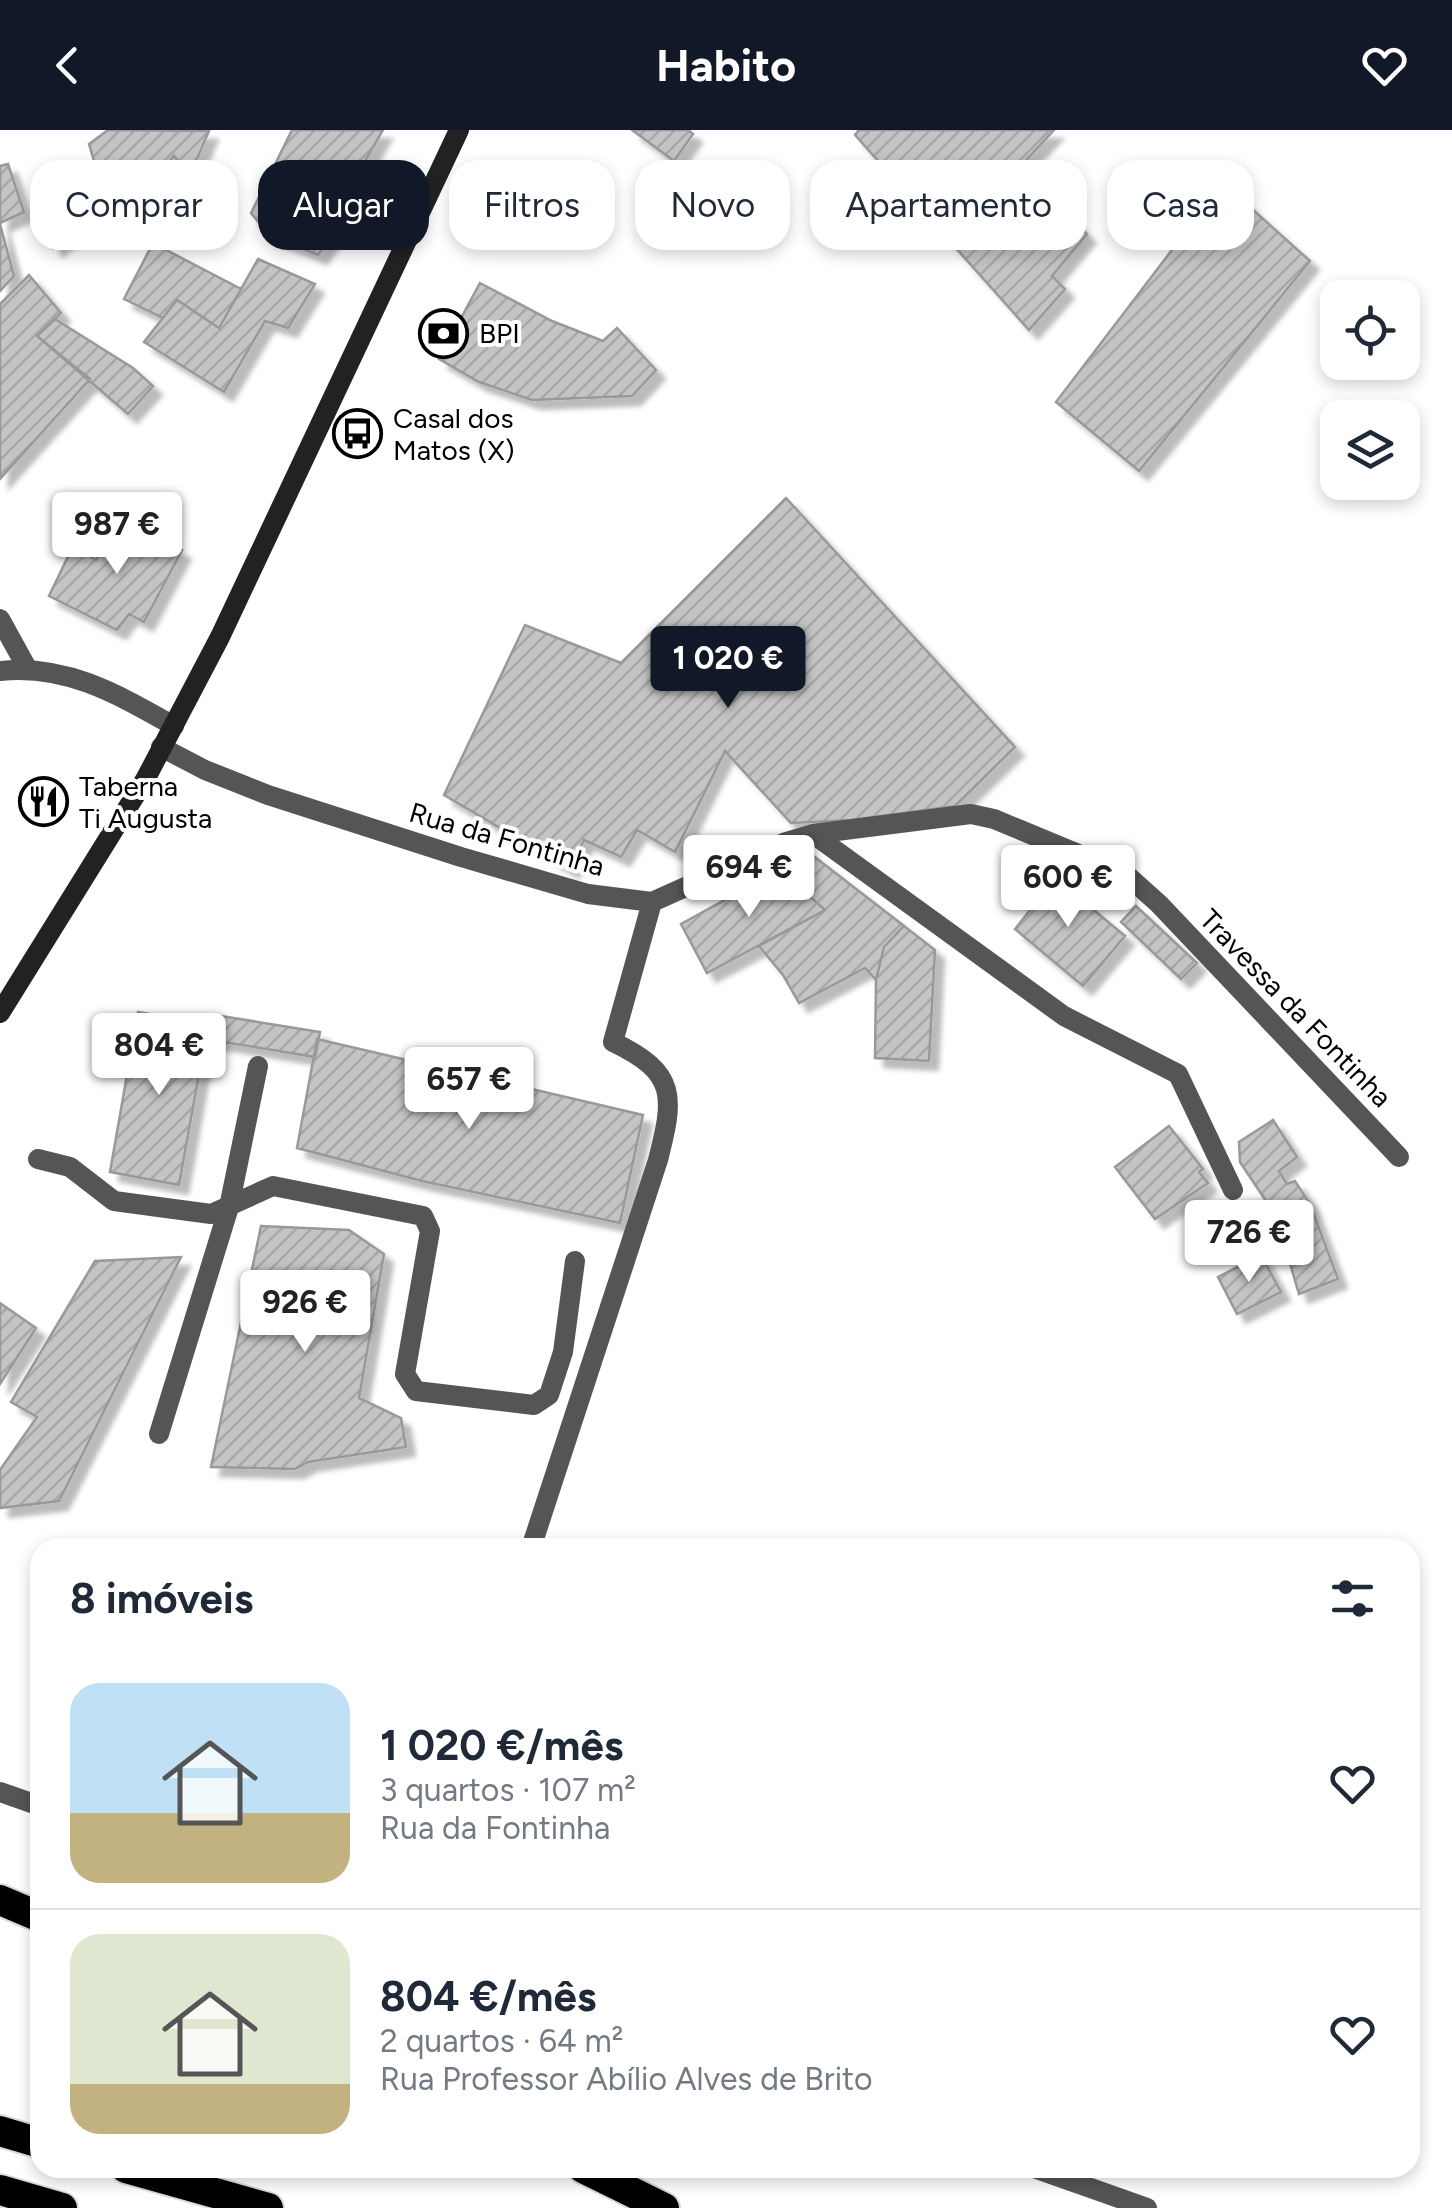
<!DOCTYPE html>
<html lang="pt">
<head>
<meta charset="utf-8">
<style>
  :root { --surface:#fff; --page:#f6f6f7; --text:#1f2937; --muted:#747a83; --line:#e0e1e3; --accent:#111827 }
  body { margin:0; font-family:Figtree,sans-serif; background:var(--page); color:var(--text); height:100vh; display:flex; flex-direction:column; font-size:38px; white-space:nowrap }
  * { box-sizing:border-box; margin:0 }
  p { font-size:32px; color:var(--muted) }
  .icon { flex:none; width:55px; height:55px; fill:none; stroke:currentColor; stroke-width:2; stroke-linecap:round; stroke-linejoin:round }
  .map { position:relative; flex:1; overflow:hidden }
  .details { position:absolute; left:30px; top:1408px; width:1390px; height:640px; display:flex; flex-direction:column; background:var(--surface); border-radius:30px; box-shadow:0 5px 15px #0003 }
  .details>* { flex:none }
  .hud { position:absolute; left:30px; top:30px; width:1392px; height:90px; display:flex; gap:20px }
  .tools { position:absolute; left:1320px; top:150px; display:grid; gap:20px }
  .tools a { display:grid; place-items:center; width:100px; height:100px; border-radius:20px; background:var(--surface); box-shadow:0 5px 15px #0003; font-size:50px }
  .price { position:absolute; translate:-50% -85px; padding:0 22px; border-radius:10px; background:#fff; color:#222; font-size:32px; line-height:65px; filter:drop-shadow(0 2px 5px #0008) }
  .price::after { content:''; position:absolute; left:50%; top:60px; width:30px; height:22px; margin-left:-15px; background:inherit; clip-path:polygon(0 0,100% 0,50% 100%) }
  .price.on { background:var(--accent); color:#fff }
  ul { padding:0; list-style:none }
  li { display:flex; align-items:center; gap:30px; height:250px; padding:0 40px }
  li+li { border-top:2px solid var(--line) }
  li span { display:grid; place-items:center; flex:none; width:280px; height:200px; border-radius:30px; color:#555 }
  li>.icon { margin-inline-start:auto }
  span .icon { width:120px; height:120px; fill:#fffc; stroke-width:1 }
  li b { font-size:42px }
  h2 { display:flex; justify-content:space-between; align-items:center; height:120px; padding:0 40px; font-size:42px }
  .pill { padding:0 35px; border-radius:30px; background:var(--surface); box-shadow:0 5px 15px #0003; font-size:35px; line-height:90px }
  .pill.on { background:var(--accent); color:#fff }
  header { display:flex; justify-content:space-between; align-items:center; height:130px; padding:0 40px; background:var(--accent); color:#fff; font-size:45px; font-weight:700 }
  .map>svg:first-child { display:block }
  .building { fill:url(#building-hatch); stroke:#999; stroke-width:2.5; filter:url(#shadow) }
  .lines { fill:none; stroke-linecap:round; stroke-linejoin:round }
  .motorway-casing { stroke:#dbdbdb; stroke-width:34 }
  .service { stroke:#555; stroke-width:20 }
  .minor { stroke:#555; stroke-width:20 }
  .tertiary { stroke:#555; stroke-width:20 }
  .secondary { stroke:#222; stroke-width:20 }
  .motorway { stroke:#000; stroke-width:30 }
  .labels { text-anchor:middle; stroke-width:8; stroke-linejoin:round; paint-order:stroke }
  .poi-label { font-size:28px; fill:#000; stroke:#fff; text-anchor:start }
  .street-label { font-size:28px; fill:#000; stroke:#fff }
</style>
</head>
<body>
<header><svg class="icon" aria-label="back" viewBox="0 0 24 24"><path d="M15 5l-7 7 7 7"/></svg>Habito<svg class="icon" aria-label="heart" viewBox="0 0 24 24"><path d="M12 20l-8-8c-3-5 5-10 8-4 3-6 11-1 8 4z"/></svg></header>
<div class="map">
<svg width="1452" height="2078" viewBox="0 0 1452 2078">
  <defs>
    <pattern id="building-hatch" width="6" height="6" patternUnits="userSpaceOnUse" patternTransform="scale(2.5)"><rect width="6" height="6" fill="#c4c4c4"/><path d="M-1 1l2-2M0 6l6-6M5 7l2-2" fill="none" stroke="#a7a7a7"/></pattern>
    <filter id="shadow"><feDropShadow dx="9" dy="9" stdDeviation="2.5" flood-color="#0004"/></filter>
  </defs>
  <rect width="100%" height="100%" fill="#fff"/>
  <path class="building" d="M108,0L209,1L190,45L174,26L155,48L172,68L166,91L150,102L99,48L89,14Z
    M292,0H383L346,64L355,74L318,125L269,105L251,83Z
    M632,0H688L693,4L674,31Z
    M859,0H1054L1020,37L1087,104L1052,146L1065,159L1029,200L855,5Z
    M8,34L24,82L0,93V36Z
    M56,49L92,88L53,118L39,53Z
    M1223,53L1310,131L1139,341L1056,272Z
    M0,94L14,146L0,161Z
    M153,113L241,159L219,198L177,170L163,188L124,169Z
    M258,129L315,154L288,198L265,191L224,262L144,212L177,170L219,198Z
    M29,145L61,183L37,206L90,249L0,349V174Z
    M480,153L552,191L603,211L617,198L656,240L632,266L532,270L479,252L439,229Z
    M55,189L133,238L153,256L128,284L37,206Z
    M786,368L1015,617L955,676L852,690L791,693L725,621L675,722L637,700L621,727L584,710L570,739L444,665L525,495L621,533Z
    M115,390L182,420L144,492L129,484L117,500L49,466L73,416L96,430Z
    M807,721L904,796L884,817L876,850L865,838L799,873L783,845L759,816L825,780L789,748Z
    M1048,742L1125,806L1083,856L1015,799L1030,780L1022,773Z
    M774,743L789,748L825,780L707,843L681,794Z
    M1136,776L1197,833L1181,849L1121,792Z
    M904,796L935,820L929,931L875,928L876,850L884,817Z
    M138,882L208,894L179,1055L110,1042Z
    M215,885L320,902L315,927L211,910Z
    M317,909L643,985L620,1093L422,1051L297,1018Z
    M1273,990L1297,1027L1279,1041L1287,1054L1295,1051L1310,1074L1276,1086L1240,1032L1239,1012Z
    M1169,996L1203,1039L1199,1042L1208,1053L1155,1089L1115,1037Z
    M1310,1074L1338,1149L1299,1164L1276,1086Z
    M261,1096L349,1100L384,1124L359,1268L401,1288L406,1317L308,1332L295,1339L211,1337Z
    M1261,1125L1281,1162L1237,1184L1218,1147Z
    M181,1127L59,1371L0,1378V1340L37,1287L11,1272L95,1131Z
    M0,1173L36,1198L0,1254Z"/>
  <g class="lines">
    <defs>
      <path id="motorway" d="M0,1770L40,1787
        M0,2001L40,2013
        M126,2038L268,2078
        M583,2038L664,2078
        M0,2060L62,2078"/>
    </defs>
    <use href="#motorway" class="motorway-casing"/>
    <path class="service" d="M38,1029L70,1037L114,1071L211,1084L273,1056L423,1086L430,1101L405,1244L416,1261L534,1275L549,1265L563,1222L575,1131
      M159,1304L229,1077L258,936"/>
    <path class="minor" d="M0,489L27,538
      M161,617L205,640L268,665L461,727L588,764L652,772L786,712L813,704L1064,886L1178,944L1233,1060
      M813,704L971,684L994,689L1112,738L1130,748L1159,774L1399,1027
      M531,1418L658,1030C674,967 678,943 613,912L652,772
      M0,1662L40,1676
      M1034,2038L1147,2078"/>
    <path class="tertiary" d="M0,541C66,534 117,564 174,596"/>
    <path class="secondary" d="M0,883L146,648L220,507L459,0"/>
    <use href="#motorway" class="motorway"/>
  </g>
  <defs>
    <symbol id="bank-ring" viewBox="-11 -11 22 22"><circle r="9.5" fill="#fff" stroke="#000" stroke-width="1.5"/><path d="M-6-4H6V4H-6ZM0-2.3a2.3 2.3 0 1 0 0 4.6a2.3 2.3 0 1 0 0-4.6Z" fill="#000"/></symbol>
    <symbol id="bus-ring" viewBox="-11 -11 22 22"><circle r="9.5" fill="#fff" stroke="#000" stroke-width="1.5"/><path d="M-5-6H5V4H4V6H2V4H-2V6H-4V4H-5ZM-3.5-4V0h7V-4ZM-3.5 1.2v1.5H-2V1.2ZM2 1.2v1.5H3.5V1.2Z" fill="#000"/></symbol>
    <symbol id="restaurant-ring" viewBox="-11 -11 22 22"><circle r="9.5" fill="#fff" stroke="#000" stroke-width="1.5"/><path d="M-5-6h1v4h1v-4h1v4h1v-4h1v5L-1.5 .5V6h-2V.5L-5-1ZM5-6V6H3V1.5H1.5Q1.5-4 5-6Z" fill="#000"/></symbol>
  </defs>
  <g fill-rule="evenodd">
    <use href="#bank-ring" x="416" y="176" width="55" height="55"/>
    <use href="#bus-ring" x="330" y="276" width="55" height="55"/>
    <use href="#restaurant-ring" x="16" y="644" width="55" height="55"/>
  </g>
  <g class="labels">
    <g class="poi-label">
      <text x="479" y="213">BPI</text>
      <text x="393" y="298">Casal dos<tspan x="393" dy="32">Matos (X)</tspan></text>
      <text x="79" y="666">Taberna<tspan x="79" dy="32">Ti Augusta</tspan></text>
    </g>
    <g class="street-label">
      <text transform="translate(507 709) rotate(16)" y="10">Rua da Fontinha</text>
      <text transform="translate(1296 878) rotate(46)" y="10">Travessa da Fontinha</text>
    </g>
  </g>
</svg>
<div class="tools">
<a><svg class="icon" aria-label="locate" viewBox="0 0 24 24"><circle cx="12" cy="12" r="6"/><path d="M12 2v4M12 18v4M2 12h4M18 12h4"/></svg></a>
<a><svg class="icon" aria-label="layers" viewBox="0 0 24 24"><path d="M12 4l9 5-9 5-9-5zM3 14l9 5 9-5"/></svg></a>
</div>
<b class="price" style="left:117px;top:447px">987 €</b>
<b class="price on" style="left:728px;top:581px">1 020 €</b>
<b class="price" style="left:749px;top:790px">694 €</b>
<b class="price" style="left:1068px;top:800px">600 €</b>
<b class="price" style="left:159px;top:968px">804 €</b>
<b class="price" style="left:469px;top:1002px">657 €</b>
<b class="price" style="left:1249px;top:1155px">726 €</b>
<b class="price" style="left:305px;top:1225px">926 €</b>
<div class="hud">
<a class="pill">Comprar</a>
<a class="pill on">Alugar</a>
<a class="pill">Filtros</a>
<a class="pill">Novo</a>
<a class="pill">Apartamento</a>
<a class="pill">Casa</a>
</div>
<section class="details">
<h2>8 imóveis<svg class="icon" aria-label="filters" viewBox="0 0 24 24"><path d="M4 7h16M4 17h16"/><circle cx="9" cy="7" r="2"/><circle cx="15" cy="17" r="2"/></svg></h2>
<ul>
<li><span style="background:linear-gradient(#bfe0f5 65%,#c2b280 0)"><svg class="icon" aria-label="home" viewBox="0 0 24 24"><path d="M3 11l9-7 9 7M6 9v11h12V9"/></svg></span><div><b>1 020 €/mês</b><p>3 quartos · 107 m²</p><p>Rua da Fontinha</p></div><svg class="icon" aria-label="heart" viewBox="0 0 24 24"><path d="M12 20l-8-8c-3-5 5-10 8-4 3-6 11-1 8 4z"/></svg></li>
<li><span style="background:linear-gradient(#dfe7d0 75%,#c2b280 0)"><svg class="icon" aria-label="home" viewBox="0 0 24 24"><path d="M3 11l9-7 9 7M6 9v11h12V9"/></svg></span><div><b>804 €/mês</b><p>2 quartos · 64 m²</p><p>Rua Professor Abílio Alves de Brito</p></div><svg class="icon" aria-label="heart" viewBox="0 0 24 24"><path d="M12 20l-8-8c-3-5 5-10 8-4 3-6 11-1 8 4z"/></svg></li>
</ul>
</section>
</div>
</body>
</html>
